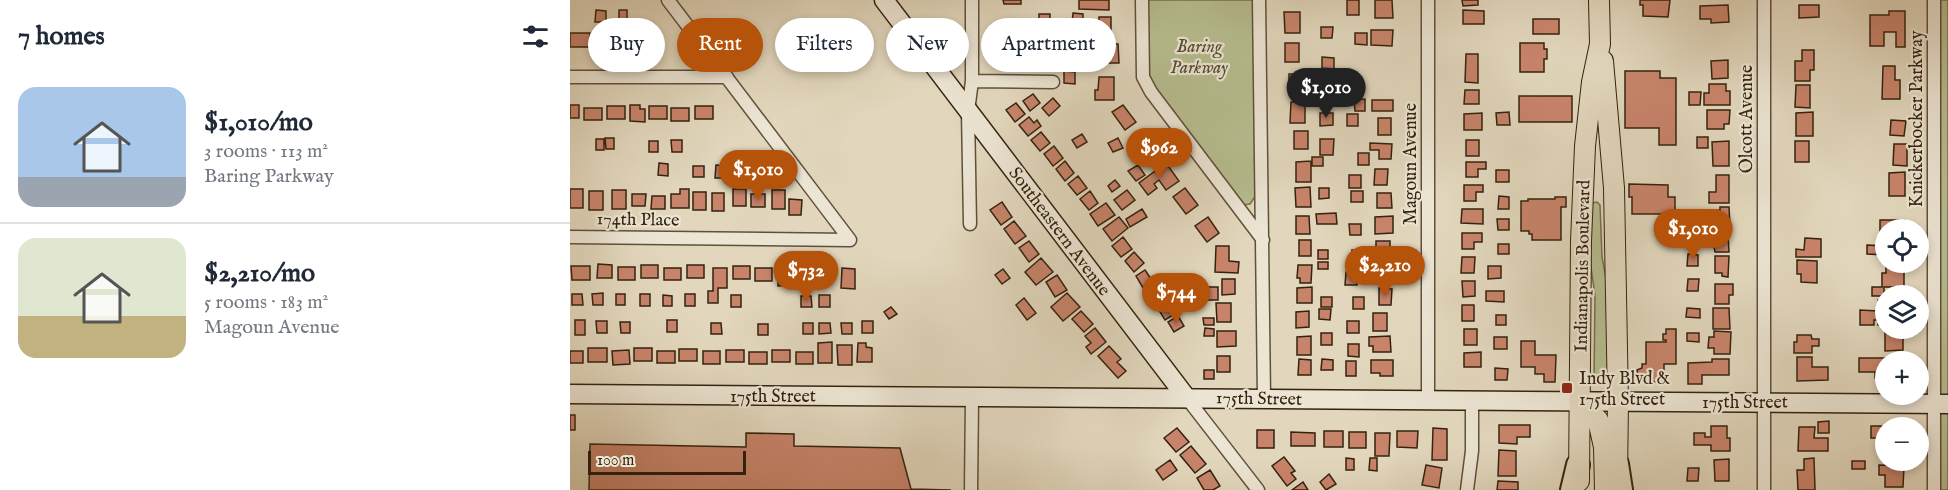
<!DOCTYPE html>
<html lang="en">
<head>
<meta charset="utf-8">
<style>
  :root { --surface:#fff; --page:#f6f6f7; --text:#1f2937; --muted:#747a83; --line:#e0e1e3; --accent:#b45309 }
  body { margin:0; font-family:"IM FELL English",serif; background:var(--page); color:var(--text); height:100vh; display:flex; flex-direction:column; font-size:22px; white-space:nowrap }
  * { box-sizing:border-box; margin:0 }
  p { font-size:20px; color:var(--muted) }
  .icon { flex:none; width:33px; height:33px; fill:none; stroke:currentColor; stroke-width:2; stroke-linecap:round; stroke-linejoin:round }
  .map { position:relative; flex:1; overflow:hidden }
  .side { display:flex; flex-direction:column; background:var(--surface); width:570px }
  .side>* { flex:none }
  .top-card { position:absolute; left:18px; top:18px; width:570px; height:54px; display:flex; gap:12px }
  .tools { position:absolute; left:1305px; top:219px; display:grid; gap:12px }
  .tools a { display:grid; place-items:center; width:54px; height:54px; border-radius:50%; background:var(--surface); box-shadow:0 3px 9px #0003; font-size:30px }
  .scale { position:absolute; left:18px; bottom:15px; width:158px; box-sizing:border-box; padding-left:6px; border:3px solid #34230e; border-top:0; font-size:16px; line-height:21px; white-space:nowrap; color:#34230e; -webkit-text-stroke:4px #ece5d4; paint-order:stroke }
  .price { position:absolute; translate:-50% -51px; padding:0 14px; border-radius:21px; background:var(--accent); color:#fff; font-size:20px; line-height:39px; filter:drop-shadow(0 2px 3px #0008) }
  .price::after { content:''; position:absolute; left:50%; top:36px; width:18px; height:14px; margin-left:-9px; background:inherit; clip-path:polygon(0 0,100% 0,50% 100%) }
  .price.current { background:#222; color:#fff }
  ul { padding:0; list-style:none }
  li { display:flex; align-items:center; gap:18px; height:150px; padding:0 18px }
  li+li { border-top:2px solid var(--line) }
  li span { display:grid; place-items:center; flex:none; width:168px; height:120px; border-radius:18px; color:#555 }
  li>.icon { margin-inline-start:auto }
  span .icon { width:72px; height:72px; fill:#fffc; stroke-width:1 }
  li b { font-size:26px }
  h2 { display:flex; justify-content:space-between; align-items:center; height:72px; padding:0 18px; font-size:26px }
  .pill { padding:0 21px; border-radius:27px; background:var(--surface); box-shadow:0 3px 9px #0003; font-size:21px; line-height:54px }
  .pill.current { background:var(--accent); color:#fff }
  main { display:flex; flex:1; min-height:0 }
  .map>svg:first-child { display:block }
  .green { fill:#b6bd8f; stroke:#75704e; stroke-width:1.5 }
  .building { fill:#c8846b; stroke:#34230e; stroke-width:1.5 }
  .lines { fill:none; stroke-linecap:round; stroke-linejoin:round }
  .street-casing { stroke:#60503a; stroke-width:15 }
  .secondary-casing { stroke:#34230e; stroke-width:21 }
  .primary-casing { stroke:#34230e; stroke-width:22 }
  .highway-casing { stroke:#34230e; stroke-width:26 }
  .street { stroke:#ece5d4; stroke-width:12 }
  .secondary { stroke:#ece5d4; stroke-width:18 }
  .primary { stroke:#e2d7bd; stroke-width:20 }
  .highway { stroke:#e2d7bd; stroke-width:22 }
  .poi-dot { fill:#8f2418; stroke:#ece5d4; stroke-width:2 }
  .labels { text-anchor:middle; stroke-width:4.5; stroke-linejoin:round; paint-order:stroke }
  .park-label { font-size:18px; font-style:italic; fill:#544a2e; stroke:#ece5d4 }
  .street-label { font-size:18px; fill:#34230e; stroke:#ece5d4 }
  .poi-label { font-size:18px; fill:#34230e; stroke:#ece5d4; text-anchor:start }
</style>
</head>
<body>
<main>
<section class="side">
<h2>7 homes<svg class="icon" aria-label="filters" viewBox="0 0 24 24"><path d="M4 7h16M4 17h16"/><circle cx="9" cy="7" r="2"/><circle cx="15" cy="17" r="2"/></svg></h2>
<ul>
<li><span style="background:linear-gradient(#a9c7e8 75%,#9aa5b1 0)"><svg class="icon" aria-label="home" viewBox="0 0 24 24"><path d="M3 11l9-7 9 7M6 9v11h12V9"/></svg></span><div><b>$1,010/mo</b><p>3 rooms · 113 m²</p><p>Baring Parkway</p></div></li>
<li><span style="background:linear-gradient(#dfe7d0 65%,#c2b280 0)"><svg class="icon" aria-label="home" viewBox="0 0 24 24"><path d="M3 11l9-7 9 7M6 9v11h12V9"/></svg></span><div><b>$2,210/mo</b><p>5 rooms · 183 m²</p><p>Magoun Avenue</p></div></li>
</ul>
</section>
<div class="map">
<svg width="1378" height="490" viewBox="0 0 1378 490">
  <rect width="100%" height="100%" fill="#e2d7bd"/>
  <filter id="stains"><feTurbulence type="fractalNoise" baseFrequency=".00333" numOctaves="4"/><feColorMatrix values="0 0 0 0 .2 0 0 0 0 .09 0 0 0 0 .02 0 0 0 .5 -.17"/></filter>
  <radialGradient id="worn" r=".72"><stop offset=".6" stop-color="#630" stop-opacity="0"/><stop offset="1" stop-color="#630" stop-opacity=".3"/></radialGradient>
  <path class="green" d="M575,0H684L686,195L680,204L673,205L586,93L576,72Z
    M1368,0H1378V490H1367Z
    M1027,202L1030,205L1032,257L1039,295V380L1024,379L1025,295L1018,247L1022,203Z"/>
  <path class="building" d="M433,0H451V4H434Z
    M509,0H539V10L509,9Z
    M777,0H789V15H777Z
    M805,0H822L823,18H805Z
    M892,0H908V5L893,6Z
    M1070,0H1100L1098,17L1073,16V5H1070Z
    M1158,5L1159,22L1141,23V19H1130V6Z
    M1229,5H1249V17L1229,18Z
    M26,10L36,11V22H25Z
    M49,10H57V21H49Z
    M893,10L914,11V24H893Z
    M1319,11H1335V47H1326V32H1314V46H1300V15H1319Z
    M714,12H730V33H715Z
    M503,13L513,14V24H502Z
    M469,14H480V25L469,24Z
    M529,17H541V35H524V27H529Z
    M963,19H989V34H963Z
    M433,24L454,25V39L432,38Z
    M751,27H763L762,38H751Z
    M801,30H823L822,46L801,45Z
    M0,33H20V47H0Z
    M785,33H797V45L785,44Z
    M48,34H66V47H49Z
    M25,37H43V49H25Z
    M71,37H89V49L71,50Z
    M432,43H453V64H432Z
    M715,43H729V62H715Z
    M950,43H974V49H977V59H974V72H950Z
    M532,44H548L549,63H533Z
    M1232,50H1244V70H1240V81H1225V61H1232Z
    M896,54H908V83L895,82Z
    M752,57L764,58V69L752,68Z
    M1158,60V78L1142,79L1141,61Z
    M1313,66H1325V80H1330V99H1312Z
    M494,71L505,72V84L494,83Z
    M1055,71H1090V78H1106V145H1089V128H1055Z
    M719,74H740V92H719Z
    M529,77H544V100H525V90H528Z
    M1139,84H1156V91H1160V105H1134V93H1139Z
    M1226,85H1240V108L1225,107Z
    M895,90H909V104H894Z
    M1119,92H1131L1130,105H1119Z
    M463,94L470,103L460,111L453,101Z
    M949,96H1002V122H949Z
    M483,98L490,106L479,116L472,108Z
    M795,99V111H785L784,100Z
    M802,100H823V111H802Z
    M721,102H735V123H720Z
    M446,103L455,114L445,122L436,110Z
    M0,105H9V118H0Z
    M60,105H70V109H75V122L60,121Z
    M553,105L566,122L555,130L542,112Z
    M37,106H55V119H37Z
    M79,106H97V119H79Z
    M125,106H143V119H125Z
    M14,108H32V120H14Z
    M101,108H119V121H101Z
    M1137,110H1160L1159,124H1154V129H1137Z
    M939,112L940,125H927L926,113Z
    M1243,112V136H1226V113Z
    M750,113H763V125L750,126Z
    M912,113V130H894V114Z
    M777,114H788V126H777Z
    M459,117L464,123L467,120L471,126L458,136L449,125Z
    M808,118H821V135H808Z
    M1321,120L1336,121L1334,136L1320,135Z
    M724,131H738V149H724Z
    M471,132L480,143L470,151L461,140Z
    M512,134L517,142L507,148L502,140Z
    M577,135L589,155L576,162L564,142Z
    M1127,137H1138V148H1127Z
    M35,138H44V149H36Z
    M548,138L553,148L543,152L538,143Z
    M26,139H34V150H26Z
    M750,139H764L763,155H750Z
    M101,140H112V152H102Z
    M896,140H909V156H896Z
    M79,141H88V152H79Z
    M1159,141V166H1143L1142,142Z
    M1225,141H1239V162H1225Z
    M800,143L822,144L821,159H809V150H800Z
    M1324,144H1337V166L1323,165Z
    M484,146L493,158L483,166L474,154Z
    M788,153H799V165H788Z
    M742,157H753V166H742Z
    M495,161L504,173L495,181L486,169Z
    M741,161V182H726V162Z
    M896,162H916V169H908V177H896Z
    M89,163L98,164V176L88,175Z
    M596,163L609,181L596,190L589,180L584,184L587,188L578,195L569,183Z
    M146,165L156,166V178H145Z
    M568,165L575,175L566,181L558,171Z
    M123,166H134V177H123Z
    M805,169H818L817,185H804Z
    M926,170H939V182H926Z
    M168,172H177V183H167Z
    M1335,172V196H1319V173Z
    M779,175H791V188H779Z
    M1146,175H1159V203H1139V192H1146Z
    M508,176L517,188L507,195L498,184Z
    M545,180L550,186L542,192L538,186Z
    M1059,184L1098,185V197H1105V214H1062V197H1059Z
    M894,185H913V192H906V201H894Z
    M740,187L741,207H726L725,188Z
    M615,188L628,205L616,214L603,197Z
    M749,188H759V198L749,199Z
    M0,189H13V208H0Z
    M110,189H119V208H101V194H110Z
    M163,189H176V206H163Z
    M42,190H56V209H42Z
    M202,190H215V209H202Z
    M557,190L565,200L552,210L544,200Z
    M19,191H33V210H19Z
    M520,191L528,203L519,210L510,199Z
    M781,191H793V202H781Z
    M123,192H136V210H123Z
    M142,193H154V211H142Z
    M807,193H821L822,208H807Z
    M62,194H76L75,206H62Z
    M181,194H195V207H181Z
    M82,196H95V209H81Z
    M929,196L939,197V209H928Z
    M985,197H996V207H991V240H962V234H959V231H951V201H958V199H985Z
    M219,199L232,200L231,215H219Z
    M432,202L442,217L431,225L420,210Z
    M536,203L545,215L528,226L520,214Z
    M1150,207H1159L1160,226H1141V211L1150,210Z
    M572,209L577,217L560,227L556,219Z
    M892,209H913V224L891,223Z
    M766,213L767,224H747L746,214Z
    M726,216H739L740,234H726Z
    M823,216V233L805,234V217Z
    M549,217L558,228L542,241L533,229Z
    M638,217L649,233L637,242L625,226Z
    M927,219H939V230H928Z
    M1310,220H1335V230H1316V234H1310Z
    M444,221L456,236L445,244L434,229Z
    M779,224H791V235H780Z
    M892,233H912V242H904V249H892Z
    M1144,234H1158L1159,252H1145L1144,247H1140V239H1145Z
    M553,237L562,249L551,257L542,246Z
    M1235,238L1251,239V257H1226V249L1234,250Z
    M729,240H741V256H729Z
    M459,241L469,254L459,262L449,248Z
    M806,241H820V257H806Z
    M928,244H939V254H928Z
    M1297,245L1316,246V259L1315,255L1297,254Z
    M646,246H659V261L669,262L668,273L645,272Z
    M748,250H758V259H748Z
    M782,250H792V261H783Z
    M564,252L574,263L564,272L555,261Z
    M1118,254L1128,255V266H1117Z
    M1145,256H1159L1158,277L1152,276V273H1145Z
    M892,257H905L904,273H891Z
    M471,258L483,272L466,285L455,272Z
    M1227,260L1247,261V283L1231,282V274H1227Z
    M748,262H758V269H748Z
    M28,264L42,265V278H27Z
    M71,265H88V278H71Z
    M117,265H134V278H117Z
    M728,265H742L741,283H730V278H727Z
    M1,266H20V280H2Z
    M163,266H180V279H163Z
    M208,266H222V285L208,286Z
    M246,266H262V278H246Z
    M805,266H818L817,280H805Z
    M918,266H931V278L918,279Z
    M1316,266H1334V287H1314V296H1302V287H1312V273H1316Z
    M48,267H65V280H48Z
    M94,268H111V280H94Z
    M143,268H157V288H148V303H138V291H143Z
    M185,268H202V281H185Z
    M228,268H242V282L228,281Z
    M272,268L285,269V289L271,288Z
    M433,269L440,278L432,284L425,275Z
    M575,270L583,282L573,288L566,276Z
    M776,272H788L787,285H775Z
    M487,275L497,290L485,297L476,282Z
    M652,279H665V294L652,295Z
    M1118,279H1129L1128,291H1117Z
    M892,281H905V296L893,297Z
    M587,284L596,296L584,304L576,292Z
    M1145,284H1163V295H1159V304H1145Z
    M636,287H648V300H636Z
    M742,287V303H727V288Z
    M809,288L822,289L821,305H809Z
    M916,291H934V302L916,301Z
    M33,293V305H23L22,294Z
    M497,293L510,307L493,321L481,307Z
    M2,294H12L13,305H2Z
    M46,294H55V305H46Z
    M70,294H80V306H70Z
    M115,294H125V306H115Z
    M93,295L102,296V306H93Z
    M161,295H171V307H161Z
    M249,295H260V307H249Z
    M231,296H241L242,307H231Z
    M751,297H762V307H751Z
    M783,297H794V309H783Z
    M454,298L466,313L457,320L446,305Z
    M1308,300H1316V325H1308V320H1304V325H1290V310L1308,311Z
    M598,301L601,306L606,303L611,310L595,320L587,307Z
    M646,303H661V322H647Z
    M892,305H904V321H892Z
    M321,307L327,314L319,319L314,312Z
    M1117,308L1130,309V318L1116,317Z
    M1143,308H1159L1160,329H1143Z
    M749,309H761L760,320L749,319Z
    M511,311L523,324L514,332L502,319Z
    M739,311V327L726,328V312Z
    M803,313H817V331H803Z
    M926,315H936V325H926Z
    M608,316L614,326L604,332L598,322Z
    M633,318H644V325H634Z
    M5,320H15V335H5Z
    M97,320H107V332H97Z
    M26,321H37V333H27Z
    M292,321H303V333H292Z
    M777,321H789V333H777Z
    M50,322H60V333H51Z
    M141,323H151L152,334H141Z
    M233,323H243V334H233Z
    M249,323H260L261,333L249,334Z
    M271,323H282V334H272Z
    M188,324H198V335H188Z
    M525,328L536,342L521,354L516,347L521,343L515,336Z
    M635,328L644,329V336H634Z
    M894,329H907V345H894Z
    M1096,329H1106V364H1094V382H1069L1067,370L1072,368V364H1076V342H1096V340H1093V334H1096Z
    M1315,330H1333V350L1315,351Z
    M647,331H666V346L647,347Z
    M1144,331L1161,332L1160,354H1144V348H1138L1139,337H1144Z
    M751,333H762V345H751Z
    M1117,333H1129V342L1117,341Z
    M1227,335H1241L1242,339H1249V346H1242V353H1224V342H1227Z
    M741,336V355H727V337Z
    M820,336L821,352H803V346H799V337Z
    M924,337H937V349H924Z
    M951,341H965V355H986L985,382H974V374H965V367H951Z
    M262,342V363H248V343Z
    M288,343H296V347L302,348V362H287Z
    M778,344H789V357L778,356Z
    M267,345H282V365H268Z
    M539,346L551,359L547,362L556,371L548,378L528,356Z
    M18,348H37V362H18Z
    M64,348H82V361H64Z
    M109,349H127V361H109Z
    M59,350L60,364L43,365L42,351Z
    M156,350H174V362H156Z
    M202,350H220V362H202Z
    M0,351H13V363H0Z
    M87,351H105V363H87Z
    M133,351H150V364H133Z
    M179,352H197V364H179Z
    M226,352H243V364H226Z
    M911,352V367H894V353Z
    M647,356H660V372H647Z
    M1227,357H1242V367H1258V380L1227,381Z
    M1289,358H1335V362H1316V378H1305V372H1289Z
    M729,359L741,360V375H728Z
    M752,359L763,360V370H751Z
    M1142,359H1159V375H1132V384H1118V363L1142,362Z
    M801,360H823V376H810V373H801Z
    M776,361H786V376H776Z
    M925,368L938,369L937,380H925Z
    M634,370H644V379H634Z
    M0,415H5V430H0Z
    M1259,421V433H1248V422Z
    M929,425H960V437H947V444L929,443Z
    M1141,426H1157V438H1160V451H1141V445H1124V433H1135V437H1141Z
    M1301,426H1312L1313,438H1301Z
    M1229,427H1245L1244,438H1258V451H1228Z
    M607,428L619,442L606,452L594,438Z
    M863,428L877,429V460H862Z
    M687,430H704V448H687Z
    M754,431H773V447H754Z
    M827,431H848L847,448L827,447Z
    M721,432L745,433V446H721Z
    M779,432H796V448H779Z
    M176,433L224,434V446L330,448L341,489L381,490H19L20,444L176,447Z
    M805,433H820L819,456H805Z
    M621,446L636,464L625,473L610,455Z
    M929,450L946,451V476H928Z
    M714,457L725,471L721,473L726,479L717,486L702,466Z
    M776,458L784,459V470H776Z
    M800,458H807V471L799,470Z
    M1244,458L1245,490H1228L1227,470H1234V459Z
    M1159,459V481H1145L1144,460Z
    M600,460L607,470L593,480L586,470Z
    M1282,461H1295V469H1282Z
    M856,465L872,468L869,488L852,485Z
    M1309,465L1334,466L1333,487H1315V475H1309Z
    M1118,468H1129L1128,481H1117Z
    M640,470L650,486L643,490H634L627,478Z
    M759,474L766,484L756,490L750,482Z
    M928,481L948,482V490H927Z
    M733,482L738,490H722Z"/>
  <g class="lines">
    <defs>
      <path id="street" d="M98,0L280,240
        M572,0L573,77L581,92L693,240
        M689,0L694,398
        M858,0V399
        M0,77H157
        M402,81L483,82
        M400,224L398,111L402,81V0
        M0,237L280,240
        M616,397L688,490
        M401,490L402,398
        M897,490L902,451V400
        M1194,490V0
        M1364,490V0"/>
      <path id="secondary" d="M314,0L616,397
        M0,394L1378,404"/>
      <path id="primary" d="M1033,61L1044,188L1048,402L1047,478
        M1009,401L1028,420L1034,447L1035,490
        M1009,481L1011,241L1015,146L1022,82L1030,44L1029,0"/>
      <path id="highway" d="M1047,464L1051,490
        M1002,490L1008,465"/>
    </defs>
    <use href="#street" class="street-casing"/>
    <use href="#secondary" class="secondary-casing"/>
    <use href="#primary" class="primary-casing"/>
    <use href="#highway" class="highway-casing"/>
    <use href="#street" class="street"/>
    <use href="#secondary" class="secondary"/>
    <use href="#primary" class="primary"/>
    <use href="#highway" class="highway"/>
  </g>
  <rect class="poi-dot" x="991" y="382" width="12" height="12" rx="3"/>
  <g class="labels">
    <g class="park-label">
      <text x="629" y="52">Baring<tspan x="629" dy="21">Parkway</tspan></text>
    </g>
    <g class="street-label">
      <text transform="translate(1176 119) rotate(-90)" y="6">Olcott Avenue</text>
      <text transform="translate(1346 119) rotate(-90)" y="6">Knickerbocker Parkway</text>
      <text transform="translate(840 164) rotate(-90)" y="6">Magoun Avenue</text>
      <text transform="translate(68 219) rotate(1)" y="6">174th Place</text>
      <text transform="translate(490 231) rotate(53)" y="6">Southeastern Avenue</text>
      <text transform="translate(1012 266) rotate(-89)" y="6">Indianapolis Boulevard</text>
      <text x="203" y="402">175th Street</text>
      <text transform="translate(689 398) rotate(1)" y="6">175th Street</text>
      <text x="1175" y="408">175th Street</text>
    </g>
    <g class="poi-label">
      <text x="1009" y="384">Indy Blvd &amp;<tspan x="1009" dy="21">175th Street</tspan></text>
    </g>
  </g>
  <rect width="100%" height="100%" filter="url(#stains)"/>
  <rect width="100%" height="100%" fill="url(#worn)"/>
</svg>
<div class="tools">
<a><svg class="icon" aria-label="locate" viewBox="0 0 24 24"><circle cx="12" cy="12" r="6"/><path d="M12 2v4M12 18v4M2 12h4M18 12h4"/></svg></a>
<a><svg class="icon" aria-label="layers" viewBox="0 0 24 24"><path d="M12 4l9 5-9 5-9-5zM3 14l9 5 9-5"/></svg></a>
<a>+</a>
<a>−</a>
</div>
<div class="scale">100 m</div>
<b class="price current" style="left:756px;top:119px">$1,010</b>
<b class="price" style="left:589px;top:179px">$962</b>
<b class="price" style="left:188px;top:201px">$1,010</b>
<b class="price" style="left:1123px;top:260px">$1,010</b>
<b class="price" style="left:815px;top:297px">$2,210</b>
<b class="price" style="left:236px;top:302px">$732</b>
<b class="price" style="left:606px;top:324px">$744</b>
<div class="top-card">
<a class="pill">Buy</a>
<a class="pill current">Rent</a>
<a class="pill">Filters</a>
<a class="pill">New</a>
<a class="pill">Apartment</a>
</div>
</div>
</main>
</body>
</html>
